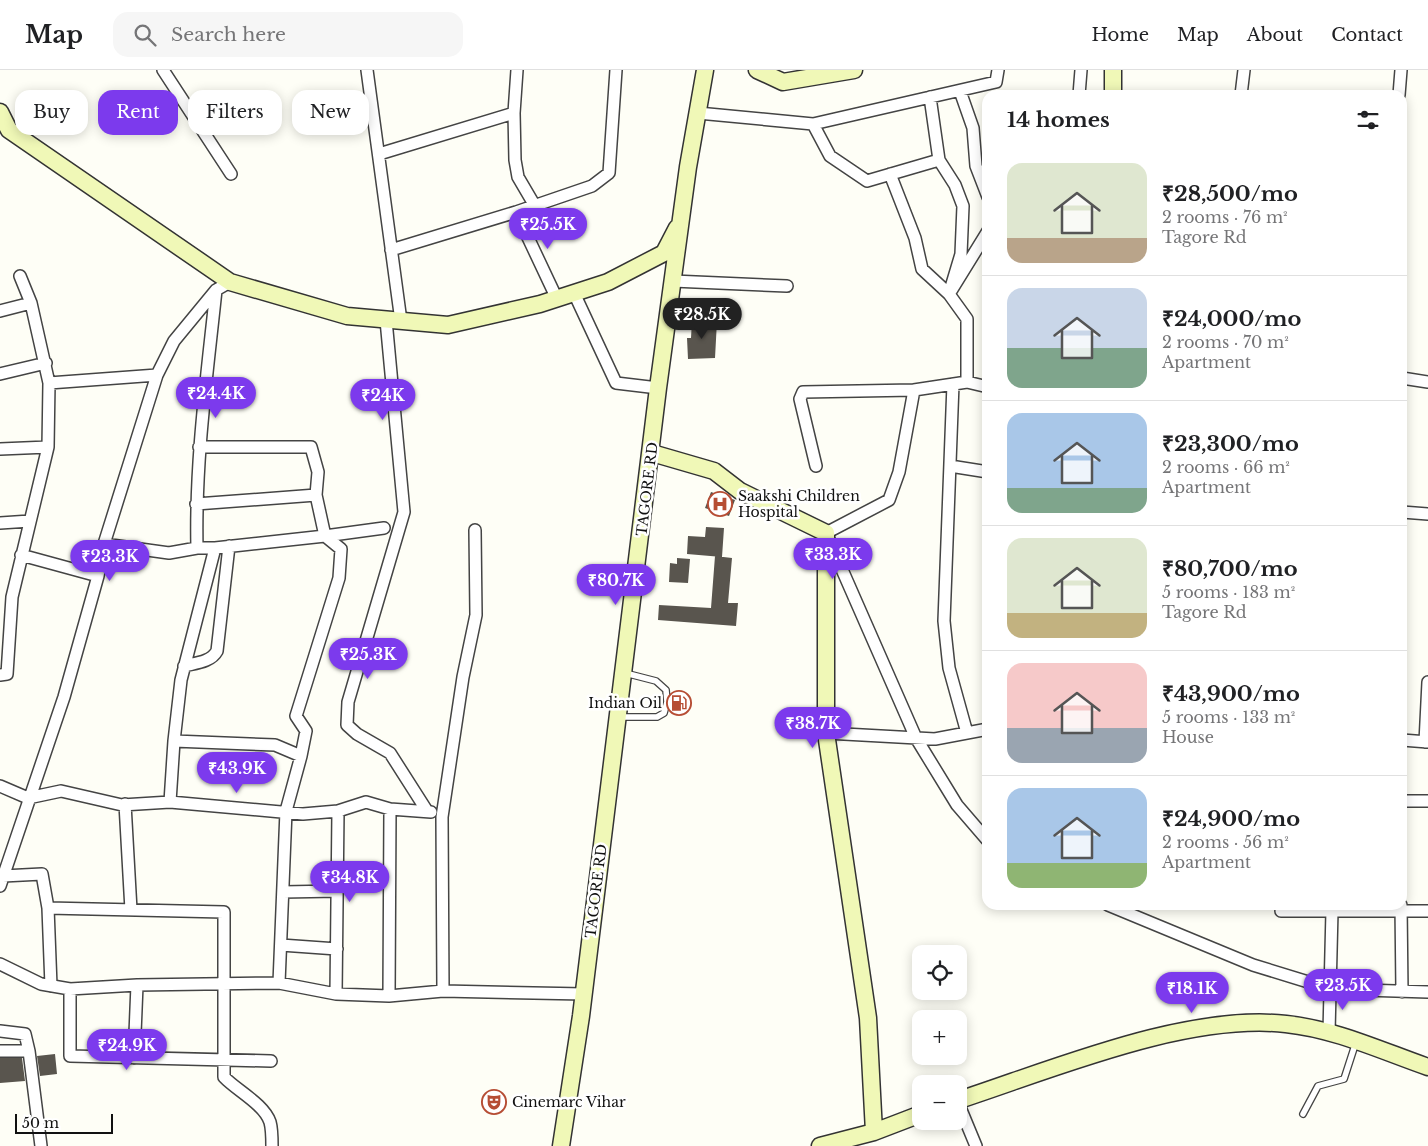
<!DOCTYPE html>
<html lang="en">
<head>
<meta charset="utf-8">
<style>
  :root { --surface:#fff; --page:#f6f6f6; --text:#202124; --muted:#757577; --line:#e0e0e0; --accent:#7c3aed }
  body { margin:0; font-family:"Libre Baskerville",serif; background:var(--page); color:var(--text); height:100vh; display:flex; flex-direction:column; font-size:19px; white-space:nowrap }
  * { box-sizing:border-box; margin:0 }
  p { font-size:16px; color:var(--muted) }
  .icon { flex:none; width:28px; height:28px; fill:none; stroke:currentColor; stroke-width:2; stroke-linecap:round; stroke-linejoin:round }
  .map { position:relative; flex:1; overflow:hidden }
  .side { position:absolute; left:982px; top:20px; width:425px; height:820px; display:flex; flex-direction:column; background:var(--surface); border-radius:15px; box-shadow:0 2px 12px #0003 }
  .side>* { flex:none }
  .banner { position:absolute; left:15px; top:20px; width:475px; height:45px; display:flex; gap:10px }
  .controls { position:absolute; left:912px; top:875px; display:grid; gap:10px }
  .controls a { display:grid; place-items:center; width:55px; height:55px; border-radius:10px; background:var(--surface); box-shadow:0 2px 12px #0003; font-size:25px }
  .scale { position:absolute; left:15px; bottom:12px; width:98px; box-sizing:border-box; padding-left:5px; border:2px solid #111; border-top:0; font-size:14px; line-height:18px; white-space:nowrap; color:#111; -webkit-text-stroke:4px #fff; paint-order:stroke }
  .price { position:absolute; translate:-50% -42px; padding:0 11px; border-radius:18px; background:var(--accent); color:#fff; font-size:16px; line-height:32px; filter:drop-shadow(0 1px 2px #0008) }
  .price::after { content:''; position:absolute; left:50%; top:30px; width:15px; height:11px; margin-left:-8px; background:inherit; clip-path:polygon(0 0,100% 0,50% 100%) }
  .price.active { background:#222; color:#fff }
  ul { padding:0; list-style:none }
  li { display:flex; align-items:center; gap:15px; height:125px; padding:0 25px }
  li+li { border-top:1px solid var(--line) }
  li span { display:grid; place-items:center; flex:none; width:140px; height:100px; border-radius:15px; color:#555 }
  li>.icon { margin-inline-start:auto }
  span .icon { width:60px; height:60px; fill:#fffc; stroke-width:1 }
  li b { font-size:21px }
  h2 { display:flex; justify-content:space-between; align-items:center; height:60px; padding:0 25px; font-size:21px }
  .pill { padding:0 18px; border-radius:15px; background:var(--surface); box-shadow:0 2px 12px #0003; font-size:18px; line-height:45px }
  .pill.active { background:var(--accent); color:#fff }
  header { display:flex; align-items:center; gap:30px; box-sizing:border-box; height:70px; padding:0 25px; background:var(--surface); border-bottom:1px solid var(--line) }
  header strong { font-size:24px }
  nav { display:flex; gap:28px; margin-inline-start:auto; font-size:18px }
  .search { width:350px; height:45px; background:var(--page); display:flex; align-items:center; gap:12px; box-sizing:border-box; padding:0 18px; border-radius:15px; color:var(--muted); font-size:19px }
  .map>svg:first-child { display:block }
  .building { fill:#59554e }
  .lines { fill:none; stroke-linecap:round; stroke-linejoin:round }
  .lane-casing { stroke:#444; stroke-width:8 }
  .street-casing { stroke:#444; stroke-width:14 }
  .secondary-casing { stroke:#333; stroke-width:19 }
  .lane { stroke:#fff; stroke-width:5.5 }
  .street { stroke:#fff; stroke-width:11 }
  .secondary { stroke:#f0f8b7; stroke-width:16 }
  .labels { text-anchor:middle; stroke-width:5; stroke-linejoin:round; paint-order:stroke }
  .street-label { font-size:14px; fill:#111; stroke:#fff }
  .poi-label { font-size:14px; fill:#111; stroke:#fff; text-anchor:start }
</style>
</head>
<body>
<header>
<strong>Map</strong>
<div class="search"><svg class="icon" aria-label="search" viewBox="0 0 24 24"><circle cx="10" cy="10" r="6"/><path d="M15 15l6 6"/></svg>Search here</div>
<nav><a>Home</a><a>Map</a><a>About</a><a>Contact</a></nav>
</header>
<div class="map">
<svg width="1428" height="1076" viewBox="0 0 1428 1076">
  <rect width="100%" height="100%" fill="#fefef6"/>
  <path class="building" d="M692,250L717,251L715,288L688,289L687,268H691Z
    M711,422L735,430L729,446L705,438Z
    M706,457L724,458L722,487L687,484L688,466L705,467Z
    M715,486L732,488L728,533H738L736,556L658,550L659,535L711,538Z
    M677,488L690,489L688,513L669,512L670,493L677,494Z
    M55,984L57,1004L40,1006L37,986Z
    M0,988H22L25,1011L0,1013Z"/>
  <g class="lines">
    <defs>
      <path id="lane" d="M620,647H657L664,643L667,632L666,620L656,611L625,603
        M1303,1044L1318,1016L1344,1009L1356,972"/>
      <path id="street" d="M163,0L231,104
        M367,0L401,251
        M960,21L973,58L976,96L988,127
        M1079,25L1081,0
        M1241,25L1244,0
        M1399,25L1401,0
        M514,43L515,90L518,107L535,136
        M698,43L813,54L996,12L998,0
        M813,54L830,86L867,111L939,90L930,27
        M379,84L514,43L517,0
        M939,90L955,115L963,136L961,184L949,224L967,249V312L988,317
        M890,104L915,168L922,199L949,224L988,161
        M516,142L557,229
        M391,180L516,142L592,116L609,103L616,0
        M20,206L31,233L49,313L157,305
        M673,211L787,216
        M574,223L616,313L658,318
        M0,241L31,233
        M386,250L404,442L348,632L347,655L357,664L390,683L427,741
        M0,304L46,293
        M1402,308L1428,312
        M967,312L914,320L899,402L889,430L826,463L916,668L957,735L988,771
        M953,314L944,551L949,598L967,663
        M199,377H311L318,402L316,425L325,466L384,458
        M0,379L48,377
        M816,396L800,329L803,322L914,320
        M950,396L988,402
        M196,434L316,425
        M1402,442L1428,444
        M0,453L30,451
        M104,474L169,483L197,478H215L325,466L341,479L339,508L296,646L306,661L301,686L275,675L174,671L181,610L215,478
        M197,478C195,391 207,306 216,220
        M21,485L98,506
        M184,596C196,593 211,592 217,581L229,476
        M0,605L7,604L12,527L48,377L49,313
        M826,663L935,669L988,659
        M1402,670L1428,672
        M1425,672L1428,612
        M0,716L28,728L61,721L122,735L170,732L303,744L338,741L366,732L390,739L431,742
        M1402,731H1428
        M170,732L174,671
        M125,734L131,840
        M3,806L42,804L48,838L224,842V1007C236,1020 264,1034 270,1052C272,1059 272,1068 272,1076
        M0,816L64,627L98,506L104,474L157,305L174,271L216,220L230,212
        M283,822L337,821
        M1108,835L1253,895L1331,919L1428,922
        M1401,835L1402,922
        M48,838L51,916
        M1281,841H1428
        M281,875L337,879
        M0,894L41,914L70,919L137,915L279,913L336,924L389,926L443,921L584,924
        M279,913L286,741L301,686
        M70,919V986L271,991
        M443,921L442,747L463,607L476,545L475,460
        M336,924L338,741
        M389,926L390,739
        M0,961L25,964L29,981
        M1329,962L1332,841
        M0,981H29L41,1076
        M134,988L137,915
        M959,1035L976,1076"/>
      <path id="secondary" d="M757,0L783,12L854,0
        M1113,0V25
        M0,42L9,60L230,212L347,246L448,255L540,234L608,212L664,183L677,158
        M652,383L714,401L740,421L826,463V663L868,948L874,1062
        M959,1030C1054,999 1186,943 1286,954C1335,959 1382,981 1428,997
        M561,1076L581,946L658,318L688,97L705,0
        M820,1076L874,1062L921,1044"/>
    </defs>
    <use href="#lane" class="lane-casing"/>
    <use href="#street" class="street-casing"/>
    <use href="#secondary" class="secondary-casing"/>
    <use href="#lane" class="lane"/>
    <use href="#street" class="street"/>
    <use href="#secondary" class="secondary"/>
  </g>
  <defs>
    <symbol id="hospital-ring" viewBox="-11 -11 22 22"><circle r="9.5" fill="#fff" stroke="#b64d34" stroke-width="1.5"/><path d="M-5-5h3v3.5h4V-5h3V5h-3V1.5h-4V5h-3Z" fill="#b64d34"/></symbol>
    <symbol id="fuel-ring" viewBox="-11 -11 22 22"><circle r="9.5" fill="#fff" stroke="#b64d34" stroke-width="1.5"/><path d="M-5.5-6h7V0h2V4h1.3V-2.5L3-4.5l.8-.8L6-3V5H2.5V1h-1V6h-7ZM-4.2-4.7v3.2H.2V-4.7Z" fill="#b64d34"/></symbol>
    <symbol id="theatre-ring" viewBox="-11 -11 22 22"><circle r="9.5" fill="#fff" stroke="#b64d34" stroke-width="1.5"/><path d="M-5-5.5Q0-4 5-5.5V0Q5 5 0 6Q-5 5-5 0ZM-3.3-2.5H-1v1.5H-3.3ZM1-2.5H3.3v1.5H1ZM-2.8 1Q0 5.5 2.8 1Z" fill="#b64d34"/></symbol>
  </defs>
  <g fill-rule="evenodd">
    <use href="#hospital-ring" x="706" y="420" width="28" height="28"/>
    <use href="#fuel-ring" x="665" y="619" width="28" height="28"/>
    <use href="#theatre-ring" x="480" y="1018" width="28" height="28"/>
  </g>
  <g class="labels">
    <g class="street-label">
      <text transform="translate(647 419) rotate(-83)" y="5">TAGORE RD</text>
      <text transform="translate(596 821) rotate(-83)" y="5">TAGORE RD</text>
    </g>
    <g class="poi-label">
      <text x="738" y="431">Saakshi Children<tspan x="738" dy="16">Hospital</tspan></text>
      <text x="662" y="638" text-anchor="end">Indian Oil</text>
      <text x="512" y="1037">Cinemarc Vihar</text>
    </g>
  </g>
</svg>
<div class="controls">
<a><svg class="icon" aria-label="locate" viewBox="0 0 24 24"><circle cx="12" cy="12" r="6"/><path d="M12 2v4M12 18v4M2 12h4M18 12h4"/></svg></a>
<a>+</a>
<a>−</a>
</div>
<div class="scale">50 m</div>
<b class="price" style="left:548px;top:180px">₹25.5K</b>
<b class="price active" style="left:702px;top:270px">₹28.5K</b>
<b class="price" style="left:216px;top:349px">₹24.4K</b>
<b class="price" style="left:383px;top:351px">₹24K</b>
<b class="price" style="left:833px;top:510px">₹33.3K</b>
<b class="price" style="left:110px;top:512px">₹23.3K</b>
<b class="price" style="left:616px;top:536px">₹80.7K</b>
<b class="price" style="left:368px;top:610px">₹25.3K</b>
<b class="price" style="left:813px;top:679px">₹38.7K</b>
<b class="price" style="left:237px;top:724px">₹43.9K</b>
<b class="price" style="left:350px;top:833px">₹34.8K</b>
<b class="price" style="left:1343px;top:941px">₹23.5K</b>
<b class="price" style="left:1192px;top:944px">₹18.1K</b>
<b class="price" style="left:127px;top:1001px">₹24.9K</b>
<div class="banner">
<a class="pill">Buy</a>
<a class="pill active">Rent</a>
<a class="pill">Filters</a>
<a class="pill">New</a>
</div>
<section class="side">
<h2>14 homes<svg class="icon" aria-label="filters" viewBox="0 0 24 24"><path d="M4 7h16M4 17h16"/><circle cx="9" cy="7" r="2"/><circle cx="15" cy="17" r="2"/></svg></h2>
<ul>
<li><span style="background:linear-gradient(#dfe7d0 75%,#b9a48a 0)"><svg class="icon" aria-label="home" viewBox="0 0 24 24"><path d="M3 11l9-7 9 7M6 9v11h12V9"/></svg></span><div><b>₹28,500/mo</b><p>2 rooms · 76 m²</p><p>Tagore Rd</p></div></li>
<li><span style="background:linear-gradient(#c9d6e8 60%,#7fa58c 0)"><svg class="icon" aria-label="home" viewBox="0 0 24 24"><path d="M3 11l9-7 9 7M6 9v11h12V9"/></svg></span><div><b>₹24,000/mo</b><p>2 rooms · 70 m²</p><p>Apartment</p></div></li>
<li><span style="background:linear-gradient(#a9c7e8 75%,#7fa58c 0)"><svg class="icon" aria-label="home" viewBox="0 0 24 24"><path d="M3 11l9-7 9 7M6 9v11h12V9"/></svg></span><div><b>₹23,300/mo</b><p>2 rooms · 66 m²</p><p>Apartment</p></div></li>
<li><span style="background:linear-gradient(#dfe7d0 75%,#c2b280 0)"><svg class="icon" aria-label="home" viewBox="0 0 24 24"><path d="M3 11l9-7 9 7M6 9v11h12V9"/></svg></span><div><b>₹80,700/mo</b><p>5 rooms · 183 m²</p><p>Tagore Rd</p></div></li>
<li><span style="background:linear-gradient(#f6c9c9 65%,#9aa5b1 0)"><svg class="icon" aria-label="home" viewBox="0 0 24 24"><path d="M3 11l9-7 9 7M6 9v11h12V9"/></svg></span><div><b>₹43,900/mo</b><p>5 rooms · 133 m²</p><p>House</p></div></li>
<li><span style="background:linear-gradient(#a9c7e8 75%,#8fb573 0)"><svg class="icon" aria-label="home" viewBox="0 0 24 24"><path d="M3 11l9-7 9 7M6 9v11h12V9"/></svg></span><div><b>₹24,900/mo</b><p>2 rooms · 56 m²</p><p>Apartment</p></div></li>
</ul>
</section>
</div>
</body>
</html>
